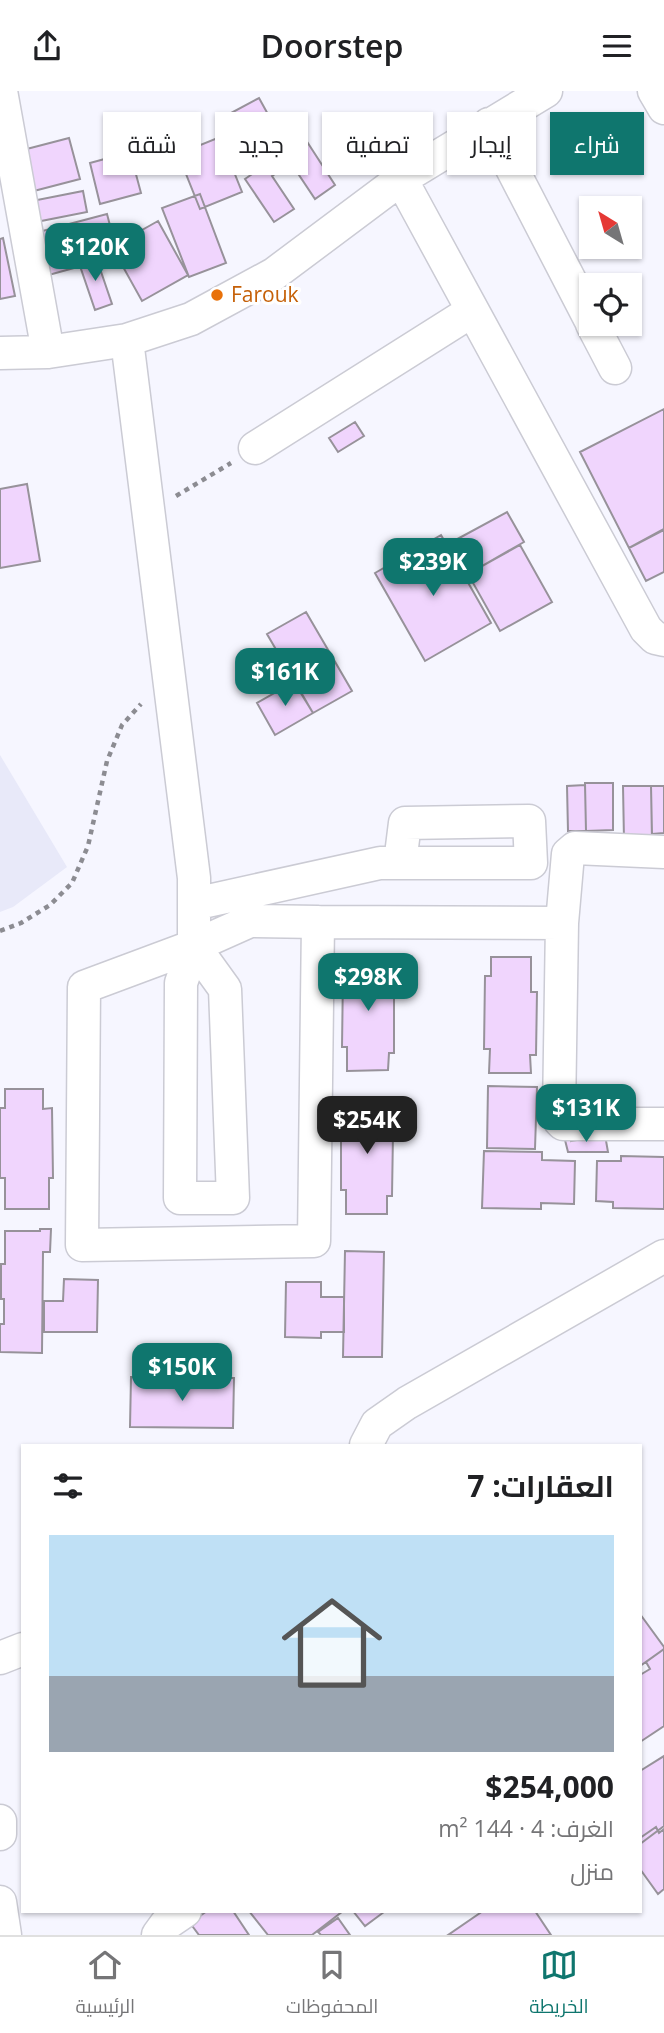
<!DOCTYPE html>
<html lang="ar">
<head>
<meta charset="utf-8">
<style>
  :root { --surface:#fff; --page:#f2f2f2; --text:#202124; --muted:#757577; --line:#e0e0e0; --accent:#0f766e }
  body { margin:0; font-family:"Open Sans",Cairo,sans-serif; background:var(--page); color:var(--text); direction:rtl; height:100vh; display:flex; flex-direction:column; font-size:26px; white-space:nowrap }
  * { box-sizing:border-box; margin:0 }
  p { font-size:23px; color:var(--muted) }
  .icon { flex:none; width:38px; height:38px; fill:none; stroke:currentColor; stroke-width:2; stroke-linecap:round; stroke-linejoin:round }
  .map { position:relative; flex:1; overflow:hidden; direction:ltr }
  .drawer { position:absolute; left:21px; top:1353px; width:621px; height:469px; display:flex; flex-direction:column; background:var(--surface); border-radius:0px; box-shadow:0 2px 5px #0004; direction:rtl }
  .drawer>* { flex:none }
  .guide { position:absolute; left:21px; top:21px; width:623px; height:63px; direction:rtl; display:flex; gap:14px }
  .needle { width:46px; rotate:323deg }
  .buttons { position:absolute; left:579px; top:105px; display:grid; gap:14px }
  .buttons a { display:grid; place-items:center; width:63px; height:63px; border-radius:0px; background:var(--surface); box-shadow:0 2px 5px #0004; font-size:35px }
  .price { position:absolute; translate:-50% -60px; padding:0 16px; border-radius:14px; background:var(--accent); color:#fff; font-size:23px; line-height:46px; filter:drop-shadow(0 2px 4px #0008) }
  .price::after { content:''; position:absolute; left:50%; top:42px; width:21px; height:16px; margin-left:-10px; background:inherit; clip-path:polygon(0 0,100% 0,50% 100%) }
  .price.selected { background:#222; color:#fff }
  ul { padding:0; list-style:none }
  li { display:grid; align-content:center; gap:14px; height:371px; padding:0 28px }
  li+li { border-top:2px solid var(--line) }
  li span { display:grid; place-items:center; height:217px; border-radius:0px; color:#555 }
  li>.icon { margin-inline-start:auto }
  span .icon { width:126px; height:126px; fill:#fffc; stroke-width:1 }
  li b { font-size:30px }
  h2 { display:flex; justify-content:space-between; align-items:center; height:84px; padding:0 28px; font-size:30px }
  .tag { padding:0 24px; border-radius:0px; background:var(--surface); box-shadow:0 2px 5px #0004; font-size:24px; line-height:63px }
  .tag.selected { background:var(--accent); color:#fff }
  header { display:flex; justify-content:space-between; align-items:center; height:91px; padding:0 28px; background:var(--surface); font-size:32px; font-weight:600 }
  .tab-bar { display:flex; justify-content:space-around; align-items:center; height:98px; border-top:2px solid var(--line); background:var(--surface); font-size:19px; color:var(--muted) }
  .tab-bar a { display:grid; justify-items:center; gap:4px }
  .tab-bar .selected { color:var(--accent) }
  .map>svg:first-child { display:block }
  .built { fill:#e8e9f9 }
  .building { fill:#f0d5fd; stroke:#97929a; stroke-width:2 }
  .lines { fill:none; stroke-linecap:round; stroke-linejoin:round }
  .minor-casing { stroke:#cbcbd4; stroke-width:35 }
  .path { stroke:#8c8c92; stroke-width:4.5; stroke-dasharray:5 5; stroke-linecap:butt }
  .minor { stroke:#fff; stroke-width:32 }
  .food-dot { fill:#e8710a; stroke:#fff; stroke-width:2.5 }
  .labels { text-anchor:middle; stroke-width:6; stroke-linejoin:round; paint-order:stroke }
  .food-label { font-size:21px; fill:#c56008; stroke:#fff; text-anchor:start }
</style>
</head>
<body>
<header><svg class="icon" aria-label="menu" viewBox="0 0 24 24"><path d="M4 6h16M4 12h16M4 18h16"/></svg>Doorstep<svg class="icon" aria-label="share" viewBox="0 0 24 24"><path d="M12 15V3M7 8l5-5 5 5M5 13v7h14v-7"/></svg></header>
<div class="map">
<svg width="664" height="1844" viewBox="0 0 664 1844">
  <rect width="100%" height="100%" fill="#f6f6ff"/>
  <path class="built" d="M0,664L67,776L13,816L0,821Z"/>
  <path class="building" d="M259,7L280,45L239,68L218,29Z
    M220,46L242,101L200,118L178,63Z
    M304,46L335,94L315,108L283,60Z
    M69,47L80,88L30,101L19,60Z
    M130,61L141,102L100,113L90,72Z
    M284,61L291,73L272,85L294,118L274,131L245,88Z
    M83,100L87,121L36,131L32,110Z
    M200,103L226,172L189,186L162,117Z
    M107,123L113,146L70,157L74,177L45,185L35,142Z
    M158,130L188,184L142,210L112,156Z
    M3,147L15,205L0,208V148Z
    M96,166L112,213L95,219L79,172Z
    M664,318V438L629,457L580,361Z
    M355,331L364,345L338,361L329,347Z
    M27,393L40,470L0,477V398Z
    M507,421L524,451L468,483L450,452Z
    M664,439V481L646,490L629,457Z
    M441,444L491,532L425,570L375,482Z
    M520,454L552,511L500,540L468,483Z
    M306,521L352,600L313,622L267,543Z
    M278,563L294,591L284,597L268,569Z
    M294,591L313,622L275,644L257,612Z
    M585,692H613V739L586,740Z
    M585,694L586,740H568L567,695Z
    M623,695H651L652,749H624Z
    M651,695H664V742L652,743Z
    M349,864H389V899H394V962H389L388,979L347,980V956H342L343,883H349Z
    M491,866H531V901H537L536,964H530L531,982H489L490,958H484L485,885H491Z
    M488,995L537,996L535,1058L487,1057Z
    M5,998H43V1018L52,1017L53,1087H49V1118H5V1087H0V1017H5Z
    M347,1007H388V1042H393L392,1105H387V1123H346V1099H341V1026H347Z
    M569,1038L571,1050L605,1044L608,1061H568L563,1041Z
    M484,1060L542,1061V1069L575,1070L574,1113L541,1112V1118L482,1117Z
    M621,1065L664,1066V1118L613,1117V1111L596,1110L597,1070H621Z
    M40,1138H51L50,1161H43L42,1262L0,1261V1233H4V1208H1V1173H5V1140H40Z
    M345,1160L384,1161L382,1266H343Z
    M64,1188L98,1189L97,1241H44V1210H63Z
    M286,1191H321V1206H344V1241H321V1247L285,1246Z
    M131,1286L234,1287L233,1337L130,1336Z
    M640,1523L664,1556V1558L640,1575Z
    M664,1558V1635L640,1651V1584L650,1578L646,1571Z
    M664,1665V1735L640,1753V1680Z
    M656,1736L659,1742L664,1738V1798L658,1803L640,1778V1747Z
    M207,1820H233L249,1844H199L190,1832Z
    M249,1820L292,1821L343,1820L312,1844H268Z
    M353,1820H383L384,1821L365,1835Z
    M483,1820H535L551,1844H448Z
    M338,1827L350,1844H321L318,1841Z"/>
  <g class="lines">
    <defs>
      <path id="minor" d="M1,0L48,261
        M654,0L664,17
        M489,33L592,232
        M401,88L646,538L655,547L664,549
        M592,233L615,277
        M127,249L194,787V855L84,896L82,1154L314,1150L318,831L562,832
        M0,262L48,261L127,249L191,228L274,183L401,88L546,0
        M255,357L472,220
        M664,761L575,757L568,763L562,832L559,1022L560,1030L563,1033H664
        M194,813L380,772H531L529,730L405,732L400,772
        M194,855L225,898L233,1107H180L181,892L194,855L250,830L318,831
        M366,1354L377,1333L407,1312L664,1165
        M0,1567L23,1558
        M0,1730V1743
        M0,1811L5,1844
        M158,1844L166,1833L185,1820"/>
    </defs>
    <use href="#minor" class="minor-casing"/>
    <path class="path" d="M176,405L231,372
      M0,840L21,832L50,814L72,792L88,755L107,670L122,634L141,613"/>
    <use href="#minor" class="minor"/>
  </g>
  <circle class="food-dot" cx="217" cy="204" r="7"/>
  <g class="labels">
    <g class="food-label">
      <text x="231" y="211">Farouk</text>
    </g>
  </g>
</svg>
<div class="buttons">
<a><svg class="needle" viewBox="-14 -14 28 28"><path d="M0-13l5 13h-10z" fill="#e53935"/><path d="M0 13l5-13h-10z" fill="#757577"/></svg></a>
<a><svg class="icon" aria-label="locate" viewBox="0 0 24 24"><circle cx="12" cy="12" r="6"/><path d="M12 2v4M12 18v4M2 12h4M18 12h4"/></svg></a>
</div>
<b class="price" style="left:95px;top:192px">$120K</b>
<b class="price" style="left:433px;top:507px">$239K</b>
<b class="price" style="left:285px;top:617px">$161K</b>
<b class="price" style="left:368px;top:922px">$298K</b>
<b class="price" style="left:586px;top:1053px">$131K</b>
<b class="price selected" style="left:367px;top:1065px">$254K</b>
<b class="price" style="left:182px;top:1312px">$150K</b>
<div class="guide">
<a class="tag selected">شراء</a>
<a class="tag">إيجار</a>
<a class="tag">تصفية</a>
<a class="tag">جديد</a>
<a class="tag">شقة</a>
</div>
<section class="drawer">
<h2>العقارات: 7<svg class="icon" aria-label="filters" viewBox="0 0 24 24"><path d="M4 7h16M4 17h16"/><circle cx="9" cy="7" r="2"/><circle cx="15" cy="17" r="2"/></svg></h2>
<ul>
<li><span style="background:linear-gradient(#bfe0f5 65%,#9aa5b1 0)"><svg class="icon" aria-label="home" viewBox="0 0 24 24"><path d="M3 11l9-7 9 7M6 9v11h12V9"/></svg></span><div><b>$254,000</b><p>الغرف: 4 · 144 m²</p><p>منزل</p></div></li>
</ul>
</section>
</div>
<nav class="tab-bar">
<a class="selected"><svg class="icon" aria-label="map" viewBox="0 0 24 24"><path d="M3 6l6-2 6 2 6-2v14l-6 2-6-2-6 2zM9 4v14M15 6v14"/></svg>الخريطة</a>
<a><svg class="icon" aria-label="saved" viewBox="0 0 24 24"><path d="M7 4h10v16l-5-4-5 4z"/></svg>المحفوظات</a>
<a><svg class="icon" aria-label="home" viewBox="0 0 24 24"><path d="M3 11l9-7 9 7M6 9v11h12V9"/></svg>الرئيسية</a>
</nav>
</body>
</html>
